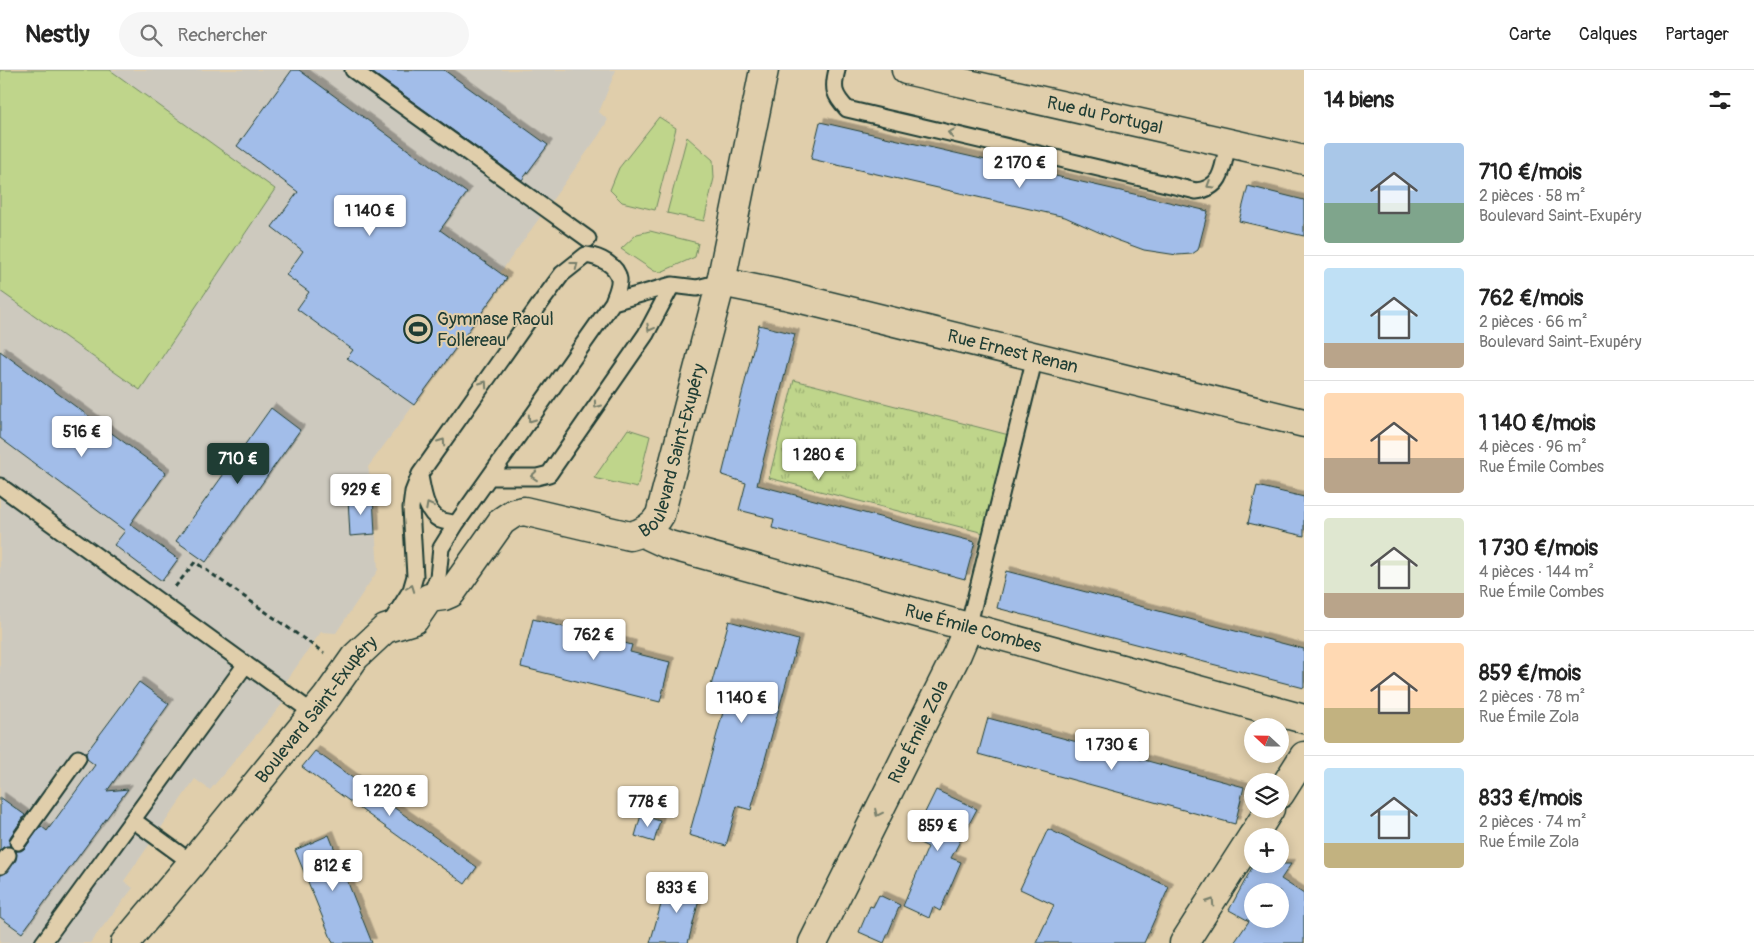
<!DOCTYPE html>
<html lang="fr">
<head>
<meta charset="utf-8">
<style>
  :root { --surface:#fff; --page:#f6f6f6; --text:#222; --muted:#767676; --line:#e0e0e0; --accent:#1f3d34 }
  body { margin:0; font-family:Pangolin,sans-serif; background:var(--page); color:var(--text); height:100vh; display:flex; flex-direction:column; font-size:19px; white-space:nowrap }
  * { box-sizing:border-box; margin:0 }
  p { font-size:16px; color:var(--muted) }
  .icon { flex:none; width:28px; height:28px; fill:none; stroke:currentColor; stroke-width:2; stroke-linecap:round; stroke-linejoin:round }
  .map { position:relative; flex:1; overflow:hidden }
  .side { display:flex; flex-direction:column; background:var(--surface); width:450px }
  .side>* { flex:none }
  .needle { width:32px; rotate:292deg }
  .tools { position:absolute; left:1244px; top:648px; display:grid; gap:10px }
  .tools a { display:grid; place-items:center; width:45px; height:45px; border-radius:50%; background:var(--surface); box-shadow:0 2px 12px #0003; font-size:25px }
  .price { position:absolute; translate:-50% -42px; padding:0 11px; border-radius:5px; background:#fff; color:#222; font-size:16px; line-height:32px; filter:drop-shadow(0 1px 2px #0008) }
  .price::after { content:''; position:absolute; left:50%; top:30px; width:15px; height:11px; margin-left:-8px; background:inherit; clip-path:polygon(0 0,100% 0,50% 100%) }
  .price.on { background:var(--accent); color:#fff }
  ul { padding:0; list-style:none }
  li { display:flex; align-items:center; gap:15px; height:125px; padding:0 20px }
  li+li { border-top:1px solid var(--line) }
  li span { display:grid; place-items:center; flex:none; width:140px; height:100px; border-radius:5px; color:#555 }
  li>.icon { margin-inline-start:auto }
  span .icon { width:60px; height:60px; fill:#fffc; stroke-width:1 }
  li b { font-size:21px }
  h2 { display:flex; justify-content:space-between; align-items:center; height:60px; padding:0 20px; font-size:21px }
  header { display:flex; align-items:center; gap:30px; box-sizing:border-box; height:70px; padding:0 25px; background:var(--surface); border-bottom:1px solid var(--line) }
  header strong { font-size:24px }
  nav { display:flex; gap:28px; margin-inline-start:auto; font-size:18px }
  .search { width:350px; height:45px; background:var(--page); display:flex; align-items:center; gap:12px; box-sizing:border-box; padding:0 18px; border-radius:28px; color:var(--muted); font-size:19px }
  main { display:flex; flex:1; min-height:0 }
  .map>svg:first-child { display:block }
  .built { fill:#cdc9be }
  .green { fill:#bfd58b; stroke:#6f8960 }
  .park { fill:url(#park-tufts); stroke:#6f8960 }
  .building { fill:#a2bde9; stroke:#1f3d34; fill-rule:evenodd; filter:url(#shadow) }
  .lines { fill:none; stroke-linecap:round; stroke-linejoin:round }
  .service-casing { stroke:#1f3d34; stroke-width:19 }
  .minor-casing { stroke:#1f3d34; stroke-width:31 }
  .path { stroke:#1f3d34; stroke-width:3; stroke-dasharray:5 4; stroke-linecap:butt }
  .service { stroke:#e0ceab; stroke-width:15 }
  .minor { stroke:#e0ceab; stroke-width:28 }
  .oneway { stroke:#767e6a }
  .labels { text-anchor:middle; stroke-width:4; stroke-linejoin:round; paint-order:stroke }
  .street-label { font-size:18px; fill:#1f3d34; stroke:#e0ceab }
  .poi-label { font-size:18px; fill:#1f3d34; stroke:#e0ceab; text-anchor:start }
</style>
</head>
<body>
<header>
<strong>Nestly</strong>
<div class="search"><svg class="icon" aria-label="search" viewBox="0 0 24 24"><circle cx="10" cy="10" r="6"/><path d="M15 15l6 6"/></svg>Rechercher</div>
<nav><a>Carte</a><a>Calques</a><a>Partager</a></nav>
</header>
<main>
<div class="map">
<svg width="1304" height="873" viewBox="0 0 1304 873">
  <defs>
    <pattern id="park-tufts" width="24" height="20" patternUnits="userSpaceOnUse" patternTransform="scale(1.25)"><rect width="24" height="20" fill="#bfd58b"/><path d="M3 7l-1-3M5 7V3M7 7l1-3M15 17l-1-3M17 17v-4M19 17l1-3" fill="none" stroke="#9bae72"/></pattern>
    <filter id="shadow"><feDropShadow dx="4.5" dy="-4.5" stdDeviation="0" flood-color="#0004"/></filter>
  </defs>
  <rect width="100%" height="100%" fill="#e0ceab"/>
  <filter id="ink" filterUnits="userSpaceOnUse"><feTurbulence type="fractalNoise" baseFrequency=".02" numOctaves="2"/><feDisplacementMap in="SourceGraphic" scale="10" xChannelSelector="R" yChannelSelector="G"/><feConvolveMatrix kernelMatrix="1 2 1 2 8 2 1 2 1" color-interpolation-filters="sRGB"/></filter>
  <g filter="url(#ink)">
    <path class="built" d="M0,0H616L599,42L608,50L599,65L500,203L507,208L368,397L373,426L378,500L336,563L321,562L275,627L283,633L210,720L195,709L124,811L133,818L90,873H0Z"/>
    <path class="green" d="M0,0H110L275,119L140,320L0,221Z
      M659,47L676,58L655,140L622,132L610,120L619,98Z
      M687,67L713,90L714,108L704,151L667,143Z
      M650,161L698,173L695,187L661,202L654,201L621,179L637,164Z
      M628,359L650,366L637,418L594,408Z"/>
    <path class="park" d="M794,310L1009,365L984,463L769,408Z"/>
    <path class="building" d="M292,0H299L467,123L440,160L507,208L414,335L347,288L353,280L297,239L309,222L286,205L303,181L272,157L298,122L237,76Z
      M369,0H444L548,75L522,110Z
      M820,52L1208,141L1198,180L1192,184L1177,185L1144,180L1114,169L1065,147L811,89Z
      M1248,116L1304,130V166L1239,151Z
      M759,255L795,264L757,415L975,472L965,509L772,458L774,449L739,440L746,413L722,405Z
      M0,281L166,403L130,454L178,489L162,511L114,475L125,461L0,368Z
      M271,338L300,360L206,492L176,471Z
      M1257,416L1304,427V466L1248,453Z
      M373,426L375,464L350,466L348,428Z
      M1006,501L1304,579V618L997,538Z
      M533,549L632,575L630,582L670,592L660,632L521,597Z
      M729,551L798,570L751,740L737,736L726,776L689,765L725,635L707,630Z
      M139,612L169,634L107,721L128,719L22,863L0,847V805L8,802L16,790V781H21L25,778L41,756L47,761L95,695L87,689L86,683Z
      M988,648L1244,717L1235,754L978,684Z
      M315,681L477,797L465,814L302,697Z
      M936,720L977,739L951,788L961,792L940,841L933,837L929,848L903,836L928,777L912,769Z
      M0,727L25,745L10,767V776L4,777L0,780Z
      M641,745L660,751L654,772L635,766Z
      M1048,759L1169,817L1144,873H1036L1054,835L1020,819Z
      M329,765L372,873H333L295,780Z
      M1254,794H1291L1281,809L1304,824V873H1234L1249,851L1229,840ZM1252,821H1280V849H1252Z
      M668,810L702,818L688,873H650Z
      M879,825L900,835L884,873L859,862L870,836L873,837Z"/>
    <g class="lines">
      <defs>
        <path id="service" d="M353,0L588,169
          M837,0C832,19 834,25 847,39L1196,121C1224,118 1223,95 1228,72
          M613,232L672,215L697,218L721,212
          M420,406C423,421 425,442 440,450C445,452 451,452 456,454
          M490,407H537L549,404L646,264L672,215
          M0,416L313,643
          M387,558L411,520L415,506L411,438L413,422L420,404L542,231L562,204L586,185C600,187 617,195 619,209C620,216 615,226 613,232L456,454L441,478L438,507L429,528
          M968,558L1035,287
          M133,750L192,793
          M18,772L78,688
          M0,796L8,785
          M43,873L246,594"/>
        <g id="minor">
          <path id="s1" d="M906,0L1304,90"/>
          <path id="s2" d="M721,212L785,225L1304,353"/>
          <path id="s3" d="M643,463L669,475L1304,649"/>
          <path d="M1280,724L1304,686"/>
          <path d="M1253,766L1270,739"/>
          <path id="s4" d="M125,873L192,793L327,627L355,587L385,559L414,550L429,528L444,526L451,523L502,451L514,443L524,441L630,466C643,463 653,457 660,445L721,212L764,0"/>
          <path id="s5" d="M813,873L957,584L968,558"/>
          <path d="M1184,873L1252,767"/>
        </g>
      </defs>
      <use href="#service" class="service-casing"/>
      <use href="#minor" class="minor-casing"/>
      <path class="path" d="M175,517L195,492L324,583"/>
      <use href="#service" class="service"/>
      <use href="#minor" class="minor"/>
    </g>
    <defs><path id="oneway-chevron" d="M-2-3.5L2.5 0L-2 3.5" fill="none" stroke-width="1.6" stroke-linecap="round" stroke-linejoin="round" transform="scale(1.25)"/></defs>
    <g class="oneway">
      <use href="#oneway-chevron" transform="translate(951 63) rotate(-167)"/>
      <use href="#oneway-chevron" transform="translate(1210 115) rotate(148)"/>
      <use href="#oneway-chevron" transform="translate(575 195) rotate(-38)"/>
      <use href="#oneway-chevron" transform="translate(650 258) rotate(119)"/>
      <use href="#oneway-chevron" transform="translate(484 314) rotate(-55)"/>
      <use href="#oneway-chevron" transform="translate(597 335) rotate(126)"/>
      <use href="#oneway-chevron" transform="translate(531 349) rotate(125)"/>
      <use href="#oneway-chevron" transform="translate(442 372) rotate(-55)"/>
      <use href="#oneway-chevron" transform="translate(534 406) rotate(175)"/>
      <use href="#oneway-chevron" transform="translate(429 436) rotate(-118)"/>
      <use href="#oneway-chevron" transform="translate(411 518) rotate(-69)"/>
      <use href="#oneway-chevron" transform="translate(878 743) rotate(116)"/>
      <use href="#oneway-chevron" transform="translate(1211 832) rotate(-57)"/>
    </g>
  </g>
  <defs>
    <symbol id="stadium-ring" viewBox="-11 -11 22 22"><circle r="9.5" fill="#e0ceab" stroke="#1f3d34" stroke-width="1.5"/><path d="M0-5a6.5 5 0 1 0 0 10a6.5 5 0 1 0 0-10ZM-3.5-1.8h7v3.6h-7Z" fill="#1f3d34"/></symbol>
  </defs>
  <g fill-rule="evenodd">
    <use href="#stadium-ring" x="402" y="243" width="32" height="32"/>
  </g>
  <g class="labels">
    <g class="street-label">
      <text dy="6" stroke="none"><textPath href="#s1" startOffset="204">Rue du Portugal</textPath></text>
      <text dy="6" stroke="none"><textPath href="#s2" startOffset="300">Rue Ernest Renan</textPath></text>
      <text dy="6" stroke="none"><textPath href="#s4" startOffset="812">Boulevard Saint-Exupéry</textPath></text>
      <text dy="6" stroke="none"><textPath href="#s3" startOffset="344">Rue Émile Combes</textPath></text>
      <text dy="6" stroke="none"><textPath href="#s4" startOffset="302">Boulevard Saint-Exupéry</textPath></text>
      <text dy="6" stroke="none"><textPath href="#s5" startOffset="236">Rue Émile Zola</textPath></text>
    </g>
    <g class="poi-label">
      <text x="437" y="255">Gymnase Raoul<tspan x="437" dy="21">Follereau</tspan></text>
    </g>
  </g>
</svg>
<div class="tools">
<a><svg class="needle" viewBox="-14 -14 28 28"><path d="M0-13l5 13h-10z" fill="#e53935"/><path d="M0 13l5-13h-10z" fill="#767676"/></svg></a>
<a><svg class="icon" aria-label="layers" viewBox="0 0 24 24"><path d="M12 4l9 5-9 5-9-5zM3 14l9 5 9-5"/></svg></a>
<a>+</a>
<a>−</a>
</div>
<b class="price" style="left:1020px;top:119px">2 170 €</b>
<b class="price" style="left:370px;top:167px">1 140 €</b>
<b class="price" style="left:82px;top:388px">516 €</b>
<b class="price" style="left:819px;top:411px">1 280 €</b>
<b class="price on" style="left:238px;top:415px">710 €</b>
<b class="price" style="left:361px;top:446px">929 €</b>
<b class="price" style="left:594px;top:591px">762 €</b>
<b class="price" style="left:742px;top:654px">1 140 €</b>
<b class="price" style="left:1112px;top:701px">1 730 €</b>
<b class="price" style="left:390px;top:747px">1 220 €</b>
<b class="price" style="left:648px;top:758px">778 €</b>
<b class="price" style="left:938px;top:782px">859 €</b>
<b class="price" style="left:333px;top:822px">812 €</b>
<b class="price" style="left:677px;top:844px">833 €</b>
</div>
<section class="side">
<h2>14 biens<svg class="icon" aria-label="filters" viewBox="0 0 24 24"><path d="M4 7h16M4 17h16"/><circle cx="9" cy="7" r="2"/><circle cx="15" cy="17" r="2"/></svg></h2>
<ul>
<li><span style="background:linear-gradient(#a9c7e8 60%,#7fa58c 0)"><svg class="icon" aria-label="home" viewBox="0 0 24 24"><path d="M3 11l9-7 9 7M6 9v11h12V9"/></svg></span><div><b>710 €/mois</b><p>2 pièces · 58 m²</p><p>Boulevard Saint-Exupéry</p></div></li>
<li><span style="background:linear-gradient(#bfe0f5 75%,#b9a48a 0)"><svg class="icon" aria-label="home" viewBox="0 0 24 24"><path d="M3 11l9-7 9 7M6 9v11h12V9"/></svg></span><div><b>762 €/mois</b><p>2 pièces · 66 m²</p><p>Boulevard Saint-Exupéry</p></div></li>
<li><span style="background:linear-gradient(#ffd9b3 65%,#b9a48a 0)"><svg class="icon" aria-label="home" viewBox="0 0 24 24"><path d="M3 11l9-7 9 7M6 9v11h12V9"/></svg></span><div><b>1 140 €/mois</b><p>4 pièces · 96 m²</p><p>Rue Émile Combes</p></div></li>
<li><span style="background:linear-gradient(#dfe7d0 75%,#b9a48a 0)"><svg class="icon" aria-label="home" viewBox="0 0 24 24"><path d="M3 11l9-7 9 7M6 9v11h12V9"/></svg></span><div><b>1 730 €/mois</b><p>4 pièces · 144 m²</p><p>Rue Émile Combes</p></div></li>
<li><span style="background:linear-gradient(#ffd9b3 65%,#c2b280 0)"><svg class="icon" aria-label="home" viewBox="0 0 24 24"><path d="M3 11l9-7 9 7M6 9v11h12V9"/></svg></span><div><b>859 €/mois</b><p>2 pièces · 78 m²</p><p>Rue Émile Zola</p></div></li>
<li><span style="background:linear-gradient(#bfe0f5 75%,#c2b280 0)"><svg class="icon" aria-label="home" viewBox="0 0 24 24"><path d="M3 11l9-7 9 7M6 9v11h12V9"/></svg></span><div><b>833 €/mois</b><p>2 pièces · 74 m²</p><p>Rue Émile Zola</p></div></li>
</ul>
</section>
</main>
</body>
</html>
